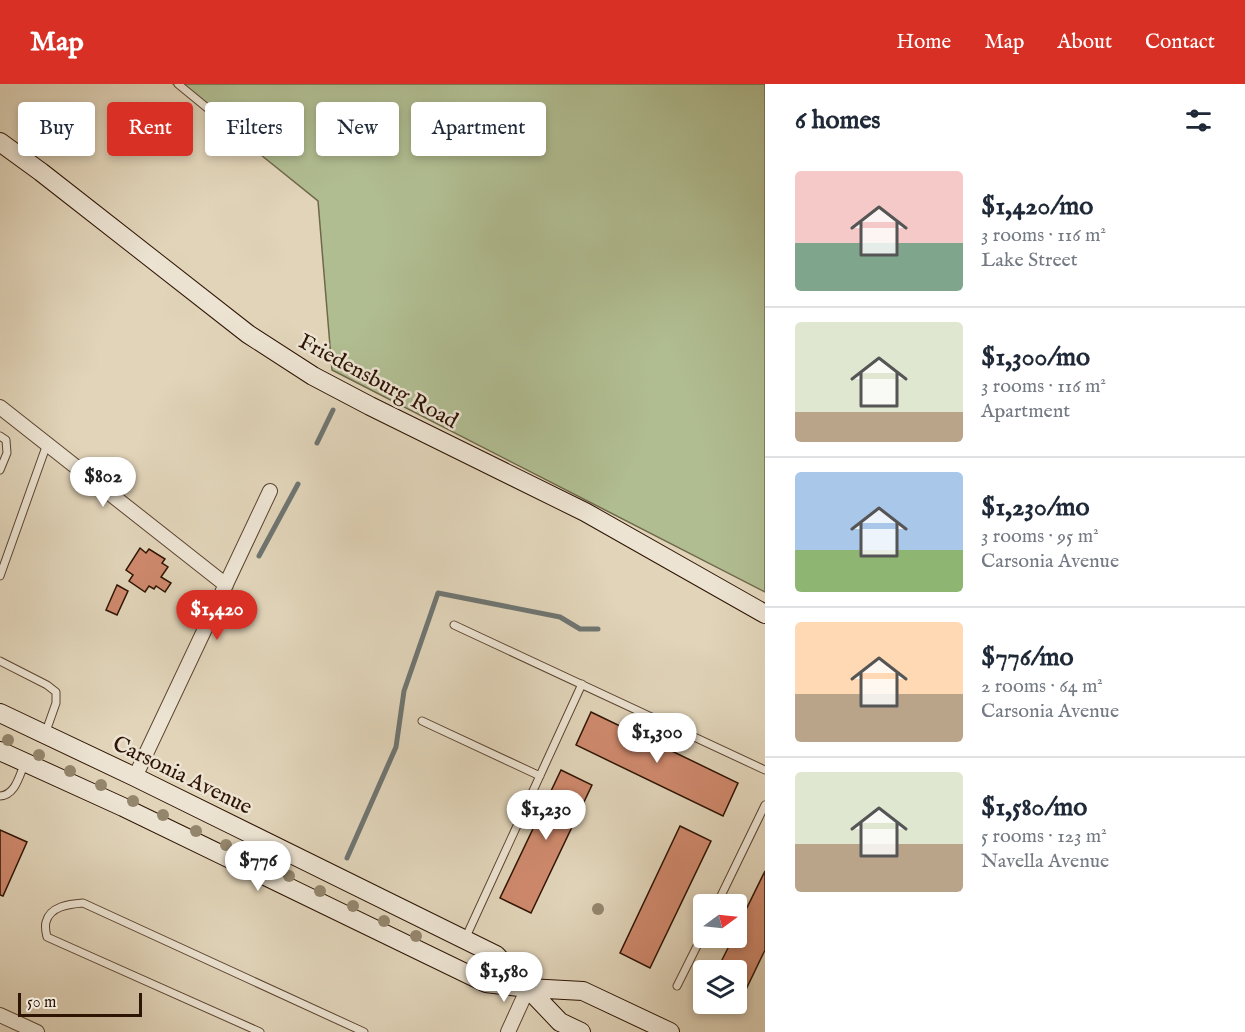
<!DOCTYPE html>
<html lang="en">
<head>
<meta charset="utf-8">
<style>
  :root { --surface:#fff; --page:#f2f2f3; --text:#1f2937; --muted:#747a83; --line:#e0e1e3; --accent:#d93025 }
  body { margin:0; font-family:"IM FELL English",serif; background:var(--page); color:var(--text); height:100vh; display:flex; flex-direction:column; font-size:22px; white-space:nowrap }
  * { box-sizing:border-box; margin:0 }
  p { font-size:20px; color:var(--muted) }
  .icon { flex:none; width:33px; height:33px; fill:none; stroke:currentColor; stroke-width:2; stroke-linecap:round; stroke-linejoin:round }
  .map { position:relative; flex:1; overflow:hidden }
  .panel { display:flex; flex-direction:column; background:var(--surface); width:480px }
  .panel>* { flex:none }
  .guide { position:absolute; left:18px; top:18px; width:570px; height:54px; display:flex; gap:12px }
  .needle { width:39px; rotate:75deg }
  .buttons { position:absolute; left:693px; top:810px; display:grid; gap:12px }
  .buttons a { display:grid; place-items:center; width:54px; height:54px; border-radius:6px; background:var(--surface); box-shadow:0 3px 9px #0003; font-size:30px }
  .scale { position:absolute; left:18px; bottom:15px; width:124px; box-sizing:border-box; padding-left:6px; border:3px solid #2e1403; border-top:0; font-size:16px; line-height:21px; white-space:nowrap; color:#2e1403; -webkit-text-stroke:4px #ece3d2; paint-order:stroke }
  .price { position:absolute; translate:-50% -51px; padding:0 14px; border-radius:21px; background:#fff; color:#222; font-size:20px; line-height:39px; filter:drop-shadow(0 2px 3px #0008) }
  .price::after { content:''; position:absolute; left:50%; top:36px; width:18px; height:14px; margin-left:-9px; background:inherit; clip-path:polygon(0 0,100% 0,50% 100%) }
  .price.on { background:var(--accent); color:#fff }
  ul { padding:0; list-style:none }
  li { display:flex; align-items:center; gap:18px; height:150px; padding:0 30px }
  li+li { border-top:2px solid var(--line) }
  li span { display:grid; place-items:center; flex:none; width:168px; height:120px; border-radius:6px; color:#555 }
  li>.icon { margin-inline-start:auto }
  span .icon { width:72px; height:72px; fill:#fffc; stroke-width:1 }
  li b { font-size:26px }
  h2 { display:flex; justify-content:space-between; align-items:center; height:72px; padding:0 30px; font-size:26px }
  .chip { padding:0 21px; border-radius:6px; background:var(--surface); box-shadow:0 3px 9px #0003; font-size:21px; line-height:54px }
  .chip.on { background:var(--accent); color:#fff }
  header { display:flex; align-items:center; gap:36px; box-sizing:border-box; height:84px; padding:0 30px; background:var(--accent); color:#fff }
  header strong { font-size:28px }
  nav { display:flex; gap:33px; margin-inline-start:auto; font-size:21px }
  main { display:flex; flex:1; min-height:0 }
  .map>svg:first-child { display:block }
  .green { fill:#b0bd91; stroke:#6f684a; stroke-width:1.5 }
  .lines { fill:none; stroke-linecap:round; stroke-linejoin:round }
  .stream { stroke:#6f7571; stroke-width:5 }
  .building { fill:#cf896d; stroke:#2e1403; stroke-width:1.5 }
  .lane-casing { stroke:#5b4430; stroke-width:9 }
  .street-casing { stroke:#5b4430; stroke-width:16 }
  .secondary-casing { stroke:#2e1403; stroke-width:20 }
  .lane { stroke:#ece3d2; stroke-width:7 }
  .street { stroke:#ece3d2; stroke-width:14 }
  .secondary { stroke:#ece3d2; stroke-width:18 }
  .tree { fill:#94866d }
  .labels { text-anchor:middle; stroke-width:5; stroke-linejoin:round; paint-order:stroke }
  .street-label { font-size:22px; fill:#2e1403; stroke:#ece3d2 }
</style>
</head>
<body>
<header>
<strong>Map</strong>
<nav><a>Home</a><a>Map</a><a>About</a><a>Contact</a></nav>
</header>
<main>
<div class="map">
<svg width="765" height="948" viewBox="0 0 765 948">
  <rect width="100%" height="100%" fill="#e1d4b9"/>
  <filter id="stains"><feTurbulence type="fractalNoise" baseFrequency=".00333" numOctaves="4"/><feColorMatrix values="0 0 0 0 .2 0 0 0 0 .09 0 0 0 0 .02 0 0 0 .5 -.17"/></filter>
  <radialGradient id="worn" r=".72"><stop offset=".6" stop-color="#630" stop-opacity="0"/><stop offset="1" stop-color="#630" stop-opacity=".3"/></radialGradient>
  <path class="green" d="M173,0H765V508L332,286L318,117Z"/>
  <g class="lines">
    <path class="stream" d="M317,359L333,326
      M259,472L298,400
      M347,774L396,663L404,607L438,509L560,533L580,545H598"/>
  </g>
  <path class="building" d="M140,464L146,469L149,465L165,475L162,479L168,483L161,493L171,499L165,508L156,502L154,505L149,502L145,508L129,497L133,491L126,486Z
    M117,501L128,507L117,531L106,526Z
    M591,628L738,699L723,732L576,661Z
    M561,686L592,701L531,829L500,814Z
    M680,742L711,757L650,884L620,869Z
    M0,746L27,758L3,812L0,811Z
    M765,787V866L737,924L728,920H736V886H717L733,854H736V846Z"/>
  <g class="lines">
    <defs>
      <path id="lane" d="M178,0L228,41
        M0,352L6,356L7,369L0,386
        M0,492L47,360
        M454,541L765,686
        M0,577L47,601L56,608V619L45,650
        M422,637L540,692
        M0,712C15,711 19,693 24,681
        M717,820L765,721
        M465,855L582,600
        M677,902L704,848
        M260,948L47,853C46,849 45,842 46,838C50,822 70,820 83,819L364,948"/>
      <path id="street" d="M0,323L226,501
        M135,693L270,407
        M0,931L37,948
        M508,948L528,904"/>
      <path id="secondary" d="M0,58L41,88L248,250L313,292L370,322L585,428L765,530
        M0,629L135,693L496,871L560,938L581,948
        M0,667L123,723L486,899L528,904L583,907L670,948"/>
    </defs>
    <use href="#lane" class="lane-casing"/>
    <use href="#street" class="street-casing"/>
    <use href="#secondary" class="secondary-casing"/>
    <use href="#lane" class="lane"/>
    <use href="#street" class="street"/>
    <use href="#secondary" class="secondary"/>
  </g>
  <g class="tree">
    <circle cx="8" cy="656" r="6"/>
    <circle cx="39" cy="671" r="6"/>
    <circle cx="70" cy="687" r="6"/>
    <circle cx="101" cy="701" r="6"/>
    <circle cx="133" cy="717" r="6"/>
    <circle cx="163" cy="731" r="6"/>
    <circle cx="196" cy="747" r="6"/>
    <circle cx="226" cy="761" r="6"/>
    <circle cx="258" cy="777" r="6"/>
    <circle cx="289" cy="792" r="6"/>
    <circle cx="320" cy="807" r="6"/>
    <circle cx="353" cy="822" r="6"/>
    <circle cx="598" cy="825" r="6"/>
    <circle cx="384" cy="837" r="6"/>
    <circle cx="416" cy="852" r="6"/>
  </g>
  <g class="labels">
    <g class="street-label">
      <text transform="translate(379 296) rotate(28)" y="8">Friedensburg Road</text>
      <text transform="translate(183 690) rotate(26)" y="8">Carsonia Avenue</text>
    </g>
  </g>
  <rect width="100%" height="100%" filter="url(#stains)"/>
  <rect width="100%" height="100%" fill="url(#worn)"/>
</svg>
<div class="buttons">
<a><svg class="needle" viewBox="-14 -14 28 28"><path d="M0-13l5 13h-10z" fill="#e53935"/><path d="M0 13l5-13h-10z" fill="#747a83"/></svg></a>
<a><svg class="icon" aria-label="layers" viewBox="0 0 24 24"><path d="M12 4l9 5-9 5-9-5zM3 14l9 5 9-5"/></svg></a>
</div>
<div class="scale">50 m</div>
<b class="price" style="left:103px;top:424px">$802</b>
<b class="price on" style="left:217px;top:557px">$1,420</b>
<b class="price" style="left:657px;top:680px">$1,300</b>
<b class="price" style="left:546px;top:757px">$1,230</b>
<b class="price" style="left:258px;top:808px">$776</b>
<b class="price" style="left:504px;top:919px">$1,580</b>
<div class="guide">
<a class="chip">Buy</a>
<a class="chip on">Rent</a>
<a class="chip">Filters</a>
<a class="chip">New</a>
<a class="chip">Apartment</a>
</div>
</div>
<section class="panel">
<h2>6 homes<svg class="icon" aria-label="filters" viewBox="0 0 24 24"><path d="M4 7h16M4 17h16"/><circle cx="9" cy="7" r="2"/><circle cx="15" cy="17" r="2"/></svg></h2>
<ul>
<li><span style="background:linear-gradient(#f6c9c9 60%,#7fa58c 0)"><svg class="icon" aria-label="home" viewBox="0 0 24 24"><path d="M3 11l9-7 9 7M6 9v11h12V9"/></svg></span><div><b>$1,420/mo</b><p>3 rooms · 116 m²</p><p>Lake Street</p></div></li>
<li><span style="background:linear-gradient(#dfe7d0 75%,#b9a48a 0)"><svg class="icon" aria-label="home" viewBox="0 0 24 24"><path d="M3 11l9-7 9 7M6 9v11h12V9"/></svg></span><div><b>$1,300/mo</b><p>3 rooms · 116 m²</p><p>Apartment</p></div></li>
<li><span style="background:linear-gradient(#a9c7e8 65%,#8fb573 0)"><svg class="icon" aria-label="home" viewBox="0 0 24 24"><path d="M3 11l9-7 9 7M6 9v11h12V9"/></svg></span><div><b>$1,230/mo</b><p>3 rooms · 95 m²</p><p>Carsonia Avenue</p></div></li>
<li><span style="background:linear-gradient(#ffd9b3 60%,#b9a48a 0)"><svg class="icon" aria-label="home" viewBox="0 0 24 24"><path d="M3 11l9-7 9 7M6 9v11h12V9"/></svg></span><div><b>$776/mo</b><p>2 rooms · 64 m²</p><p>Carsonia Avenue</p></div></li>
<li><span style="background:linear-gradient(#dfe7d0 60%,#b9a48a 0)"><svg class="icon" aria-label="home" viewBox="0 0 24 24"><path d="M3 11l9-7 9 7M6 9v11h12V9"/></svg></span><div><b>$1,580/mo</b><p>5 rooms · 123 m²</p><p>Navella Avenue</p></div></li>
</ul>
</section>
</main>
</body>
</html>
